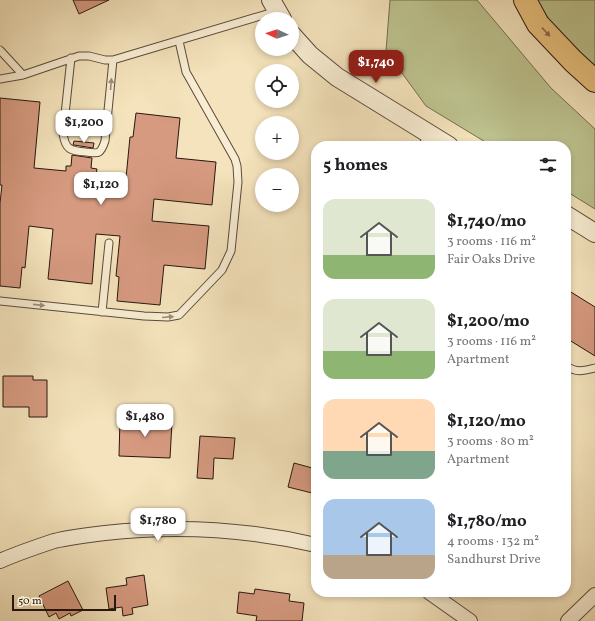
<!DOCTYPE html>
<html lang="en">
<head>
<meta charset="utf-8">
<style>
  :root { --surface:#fff; --page:#f6f6f6; --text:#202124; --muted:#757577; --accent:#8f2418 }
  body { margin:0; font-family:Vollkorn,serif; background:var(--page); color:var(--text); height:100vh; display:flex; flex-direction:column; font-size:15px; white-space:nowrap }
  * { box-sizing:border-box; margin:0 }
  p { font-size:13px; color:var(--muted) }
  .icon { flex:none; width:22px; height:22px; fill:none; stroke:currentColor; stroke-width:2; stroke-linecap:round; stroke-linejoin:round }
  .map { position:relative; flex:1; overflow:hidden }
  .panel { position:absolute; left:311px; top:141px; width:260px; height:456px; display:flex; flex-direction:column; background:var(--surface); border-radius:16px; box-shadow:0 2px 6px #0003 }
  .panel>* { flex:none }
  .needle { width:26px; rotate:273deg }
  .fabs { position:absolute; left:255px; top:12px; display:grid; gap:8px }
  .fabs a { display:grid; place-items:center; width:44px; height:44px; border-radius:50%; background:var(--surface); box-shadow:0 2px 6px #0003; font-size:20px }
  .scale { position:absolute; left:12px; bottom:10px; width:104px; box-sizing:border-box; padding-left:4px; border:2px solid #29180f; border-top:0; font-size:11px; line-height:14px; white-space:nowrap; color:#29180f; -webkit-text-stroke:3px #f8edd3; paint-order:stroke }
  .price { position:absolute; translate:-50% -34px; padding:0 9px; border-radius:8px; background:#fff; color:#222; font-size:13px; line-height:26px; filter:drop-shadow(0 1px 2px #0008) }
  .price::after { content:''; position:absolute; left:50%; top:24px; width:12px; height:9px; margin-left:-6px; background:inherit; clip-path:polygon(0 0,100% 0,50% 100%) }
  .price.current { background:var(--accent); color:#fff }
  ul { padding:0; list-style:none }
  li { display:flex; align-items:center; gap:12px; height:100px; padding:0 12px }
  li span { display:grid; place-items:center; flex:none; width:112px; height:80px; border-radius:12px; color:#555 }
  li>.icon { margin-inline-start:auto }
  span .icon { width:48px; height:48px; fill:#fffc; stroke-width:1 }
  li b { font-size:17px }
  h2 { display:flex; justify-content:space-between; align-items:center; height:48px; padding:0 12px; font-size:17px }
  .map>svg:first-child { display:block }
  .green { fill:#bdc38f; stroke:#736e4f }
  .building { fill:#d69a80; stroke:#29180f }
  .lines { fill:none; stroke-linecap:round; stroke-linejoin:round }
  .service-casing { stroke:#5c4b3a; stroke-width:9 }
  .minor-casing { stroke:#5c4b3a; stroke-width:16 }
  .tertiary-casing { stroke:#5c4b3a; stroke-width:20 }
  .motorway-casing { stroke:#29180f; stroke-width:24 }
  .service { stroke:#f8edd3; stroke-width:7 }
  .minor { stroke:#f8edd3; stroke-width:14 }
  .tertiary { stroke:#f8edd3; stroke-width:18 }
  .motorway { stroke:#eac27e; stroke-width:22 }
  .oneway { fill:#8a6d46 }
  .oneway2 { fill:#9b8d7b }
</style>
</head>
<body>
<div class="map">
<svg width="595" height="621" viewBox="0 0 595 621">
  <rect width="100%" height="100%" fill="#f4e3bc"/>
  <filter id="stains"><feTurbulence type="fractalNoise" baseFrequency=".005" numOctaves="4"/><feColorMatrix values="0 0 0 0 .2 0 0 0 0 .09 0 0 0 0 .02 0 0 0 .5 -.17"/></filter>
  <radialGradient id="worn" r=".72"><stop offset=".6" stop-color="#630" stop-opacity="0"/><stop offset="1" stop-color="#630" stop-opacity=".3"/></radialGradient>
  <path class="green" d="M390,0H477L551,88L595,129V209L566,191V146H492L426,106L386,51Z
    M536,0H595V67L557,31Z"/>
  <path class="building" d="M73,0H109L79,14Z
    M0,98L40,102L34,168L66,171V166H71L72,155L92,158L91,168L97,169L96,175L126,178L130,137H133L136,113L180,118L176,158L216,162L212,205L154,199L152,221L209,226L205,269L164,265L160,305L117,301L119,277L116,276L120,236L96,234L92,284L48,279L53,229L29,226L25,268L22,267L20,288L0,286V203L2,185H0Z
    M74,141L94,143L93,148L74,145H73Z
    M566,289L595,307V356L566,338Z
    M3,376H33V380H47V417H29V407H3Z
    M136,415L153,416V421L172,422L170,458L119,456L120,419L136,420Z
    M200,436L235,438L233,459L214,458L213,479L197,478Z
    M294,463L316,469V494L288,487Z
    M144,575L148,605L132,608L133,614L123,616L122,607L109,609L106,588L127,585L126,578Z
    M68,581L83,610L71,616L70,613L59,619L56,613L49,617L39,596Z
    M255,589L290,594L289,601L304,603L302,621H256L257,616L237,613L239,592L254,594Z"/>
  <g class="lines">
    <defs>
      <path id="service" d="M0,50L23,75L79,56H89L105,60H113L277,11
        M71,58L63,133C65,150 71,151 86,152C90,152 96,154 99,152C102,150 104,144 105,141L113,60
        M0,79L23,75
        M422,146L429,134
        M0,301L144,316L168,317L179,315L222,270L231,251L238,182L237,166L235,159L186,72L179,41
        M102,312L109,243
        M566,366C577,373 583,371 595,368"/>
      <path id="minor" d="M0,561C18,553 36,547 54,541C71,537 88,535 105,533C175,525 247,529 316,545
        M429,592L470,621
        M568,621L595,595"/>
      <path id="tertiary" d="M271,0L282,19
        M292,35L310,55L337,77L449,146
        M566,215L595,233"/>
      <path id="motorway" d="M525,0L538,24L573,61L595,81"/>
    </defs>
    <use href="#service" class="service-casing"/>
    <use href="#minor" class="minor-casing"/>
    <use href="#tertiary" class="tertiary-casing"/>
    <use href="#motorway" class="motorway-casing"/>
    <use href="#service" class="service"/>
    <use href="#minor" class="minor"/>
    <use href="#tertiary" class="tertiary"/>
    <use href="#motorway" class="motorway"/>
  </g>
  <defs><path id="oneway-solid" d="M-6-.8H1V-3.2L6.5 0L1 3.2V.8H-6Z"/></defs>
  <use class="oneway" href="#oneway-solid" transform="translate(546 32) rotate(47)"/>
  <g class="oneway2">
    <use href="#oneway-solid" transform="translate(111 84) rotate(-85)"/>
    <use href="#oneway-solid" transform="translate(39 305) rotate(6)"/>
    <use href="#oneway-solid" transform="translate(168 317) rotate(-5)"/>
  </g>
  <rect width="100%" height="100%" filter="url(#stains)"/>
  <rect width="100%" height="100%" fill="url(#worn)"/>
</svg>
<div class="fabs">
<a><svg class="needle" viewBox="-14 -14 28 28"><path d="M0-13l5 13h-10z" fill="#e53935"/><path d="M0 13l5-13h-10z" fill="#757577"/></svg></a>
<a><svg class="icon" aria-label="locate" viewBox="0 0 24 24"><circle cx="12" cy="12" r="6"/><path d="M12 2v4M12 18v4M2 12h4M18 12h4"/></svg></a>
<a>+</a>
<a>−</a>
</div>
<div class="scale">50 m</div>
<b class="price current" style="left:376px;top:84px">$1,740</b>
<b class="price" style="left:84px;top:144px">$1,200</b>
<b class="price" style="left:101px;top:206px">$1,120</b>
<b class="price" style="left:145px;top:438px">$1,480</b>
<b class="price" style="left:158px;top:542px">$1,780</b>
<section class="panel">
<h2>5 homes<svg class="icon" aria-label="filters" viewBox="0 0 24 24"><path d="M4 7h16M4 17h16"/><circle cx="9" cy="7" r="2"/><circle cx="15" cy="17" r="2"/></svg></h2>
<ul>
<li><span style="background:linear-gradient(#dfe7d0 70%,#8fb573 0)"><svg class="icon" aria-label="home" viewBox="0 0 24 24"><path d="M3 11l9-7 9 7M6 9v11h12V9"/></svg></span><div><b>$1,740/mo</b><p>3 rooms · 116 m²</p><p>Fair Oaks Drive</p></div></li>
<li><span style="background:linear-gradient(#dfe7d0 65%,#8fb573 0)"><svg class="icon" aria-label="home" viewBox="0 0 24 24"><path d="M3 11l9-7 9 7M6 9v11h12V9"/></svg></span><div><b>$1,200/mo</b><p>3 rooms · 116 m²</p><p>Apartment</p></div></li>
<li><span style="background:linear-gradient(#ffd9b3 65%,#7fa58c 0)"><svg class="icon" aria-label="home" viewBox="0 0 24 24"><path d="M3 11l9-7 9 7M6 9v11h12V9"/></svg></span><div><b>$1,120/mo</b><p>3 rooms · 80 m²</p><p>Apartment</p></div></li>
<li><span style="background:linear-gradient(#a9c7e8 70%,#b9a48a 0)"><svg class="icon" aria-label="home" viewBox="0 0 24 24"><path d="M3 11l9-7 9 7M6 9v11h12V9"/></svg></span><div><b>$1,780/mo</b><p>4 rooms · 132 m²</p><p>Sandhurst Drive</p></div></li>
</ul>
</section>
</div>
</body>
</html>
